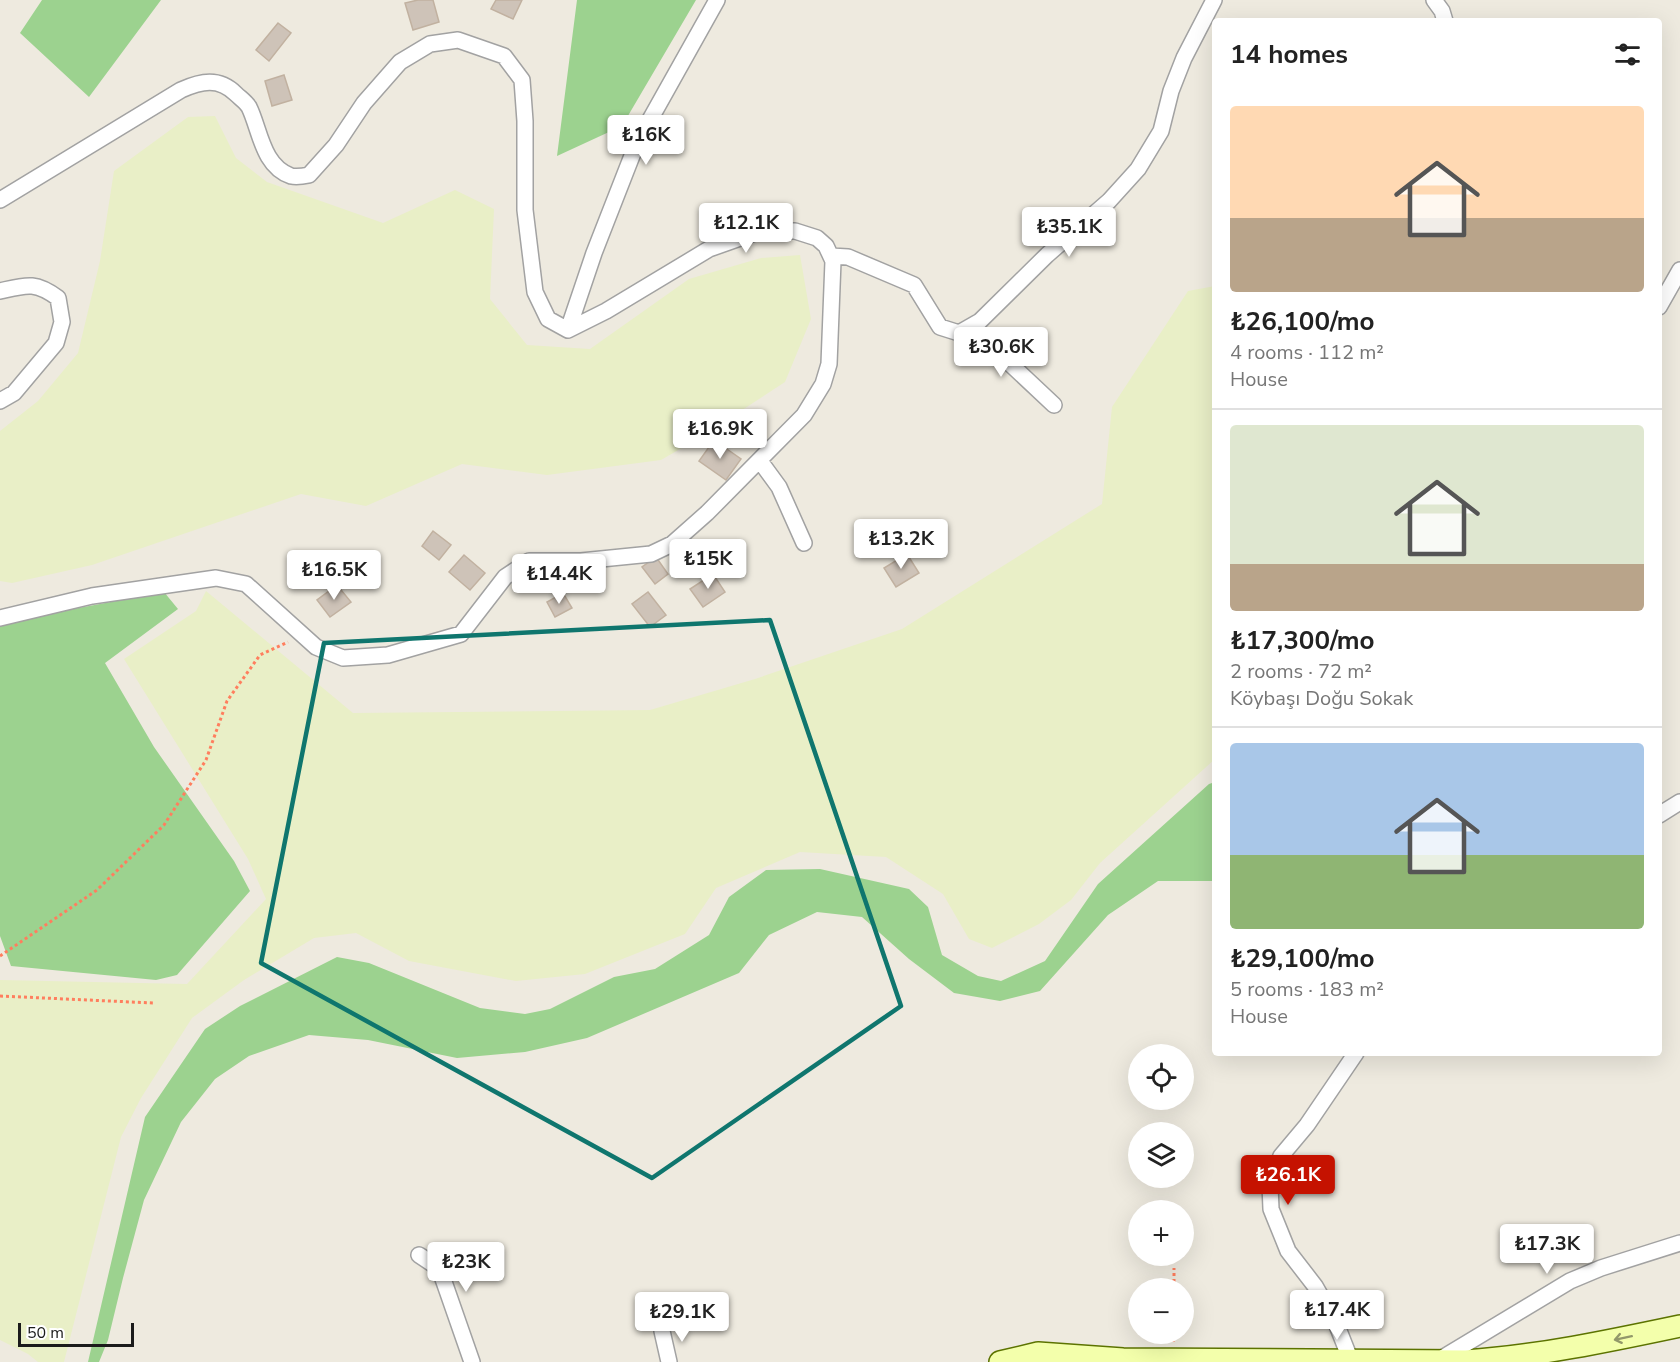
<!DOCTYPE html>
<html lang="en">
<head>
<meta charset="utf-8">
<style>
  :root { --surface:#fff; --page:#f2f2f2; --text:#222; --muted:#767676; --line:#e0e0e0; --accent:#c51200 }
  body { margin:0; font-family:"Nunito Sans",sans-serif; background:var(--page); color:var(--text); height:100vh; display:flex; flex-direction:column; font-size:22px; white-space:nowrap }
  * { box-sizing:border-box; margin:0 }
  p { font-size:20px; color:var(--muted) }
  .icon { flex:none; width:33px; height:33px; fill:none; stroke:currentColor; stroke-width:2; stroke-linecap:round; stroke-linejoin:round }
  .map { position:relative; flex:1; overflow:hidden }
  .drawer { position:absolute; left:1212px; top:18px; width:450px; height:1038px; display:flex; flex-direction:column; background:var(--surface); border-radius:6px; box-shadow:0 6px 24px #0002 }
  .drawer>* { flex:none }
  .fabs { position:absolute; left:1128px; top:1044px; display:grid; gap:12px }
  .fabs a { display:grid; place-items:center; width:66px; height:66px; border-radius:50%; background:var(--surface); box-shadow:0 6px 24px #0002; font-size:30px }
  .scale { position:absolute; left:18px; bottom:15px; width:116px; box-sizing:border-box; padding-left:6px; border:3px solid #1b1b1b; border-top:0; font-size:16px; line-height:21px; white-space:nowrap; color:#1b1b1b; -webkit-text-stroke:4px #fff; paint-order:stroke }
  .price { position:absolute; translate:-50% -51px; padding:0 14px; border-radius:6px; background:#fff; color:#222; font-size:20px; line-height:39px; filter:drop-shadow(0 2px 3px #0008) }
  .price::after { content:''; position:absolute; left:50%; top:36px; width:18px; height:14px; margin-left:-9px; background:inherit; clip-path:polygon(0 0,100% 0,50% 100%) }
  .price.selected { background:var(--accent); color:#fff }
  ul { padding:0; list-style:none }
  li { display:grid; align-content:center; gap:12px; height:318px; padding:0 18px }
  li+li { border-top:2px solid var(--line) }
  li span { display:grid; place-items:center; height:186px; border-radius:6px; color:#555 }
  li>.icon { margin-inline-start:auto }
  span .icon { width:108px; height:108px; fill:#fffc; stroke-width:1 }
  li b { font-size:26px }
  h2 { display:flex; justify-content:space-between; align-items:center; height:72px; padding:0 18px; font-size:26px }
  .map>svg:first-child { display:block }
  .farmland { fill:#e9efc7 }
  .forest { fill:#9cd28f }
  .building { fill:#cec3b8; stroke:#c1b1a0; stroke-width:1.5 }
  .lines { fill:none; stroke-linecap:round; stroke-linejoin:round }
  .minor-casing { stroke:#a2a2a2; stroke-width:18 }
  .secondary-casing { stroke:#5c7300; stroke-width:24 }
  .path { stroke:#ff7e5e; stroke-width:3; stroke-dasharray:3 3; stroke-linecap:butt }
  .minor { stroke:#fff; stroke-width:15 }
  .secondary { stroke:#f3ffab; stroke-width:21 }
  .oneway { stroke:#92986a }
  .marked { fill:none; stroke:#0f766e; stroke-width:4.5; stroke-linejoin:round }
</style>
</head>
<body>
<div class="map">
<svg width="1680" height="1362" viewBox="0 0 1680 1362">
  <rect width="100%" height="100%" fill="#eeeadf"/>
  <path class="farmland" d="M215,116L236,158L267,182L383,223L455,190L494,209L490,299L527,345L590,349L689,279L761,258L800,255L811,319L785,382L704,435L661,460L547,475L462,464L366,506L301,494L92,565L12,583L0,581V431L38,401L78,353L100,261L114,171L188,117Z
    M1215,286V759L1100,863L1071,900L1039,924L992,948L969,939L943,894L886,857L800,852L716,888L685,934L585,974L516,981L409,961L356,933L314,938L244,980L192,1018L141,1098L121,1137L64,1362H38L28,1354L0,1340V980L187,984L266,899L248,859L124,659L196,611L206,591L353,713L650,710L755,679L902,629L1102,504L1112,407L1188,291Z"/>
  <path class="forest" d="M42,0H161L89,97L20,33Z
    M577,0H696L622,126L557,156Z
    M164,592L178,609L105,663L154,747L234,861L250,891L177,975L156,980L11,966L0,936V626L25,618Z
    M1215,782V881H1158L1108,915L1040,991L1000,1001L954,993L909,959L862,917L817,912L769,935L739,973L587,1038L525,1052L457,1058L368,1040L309,1035L249,1056L215,1079L181,1122L144,1200L123,1278L108,1340L99,1362H88L145,1117L205,1029L240,1006L337,957L369,963L480,1008L525,1014L550,1009L614,977L655,969L709,935L729,897L766,870L820,869L909,889L928,907L942,955L978,976L1001,981L1045,961L1098,884L1209,784Z"/>
  <path class="building" d="M418,0H433L439,22L413,30L405,3Z
    M496,0H522L513,19L491,9Z
    M278,23L291,33L269,61L256,50Z
    M284,75L292,100L272,106L265,81Z
    M714,440L741,459L726,480L699,461Z
    M433,531L451,545L439,560L422,546Z
    M907,554L919,573L896,587L884,568Z
    M464,555L485,573L470,590L449,572Z
    M656,557L668,574L655,584L642,567Z
    M713,574L725,592L703,607L690,589Z
    M337,585L351,602L330,617L317,600Z
    M648,592L666,615L650,627L632,604Z
    M563,593L572,608L555,617L547,602Z"/>
  <g class="lines">
    <defs>
      <path id="minor" d="M1434,0L1442,11L1445,21
        M0,200L181,90C201,81 219,77 236,94C240,98 246,102 249,107C260,129 262,166 291,176C296,177 304,176 309,175L336,145L364,103L400,62L430,44L458,40L504,56L522,80L525,121V210L535,292L548,319L568,330L606,311L709,249L760,231H795L817,238L826,246L833,261L829,364L823,384L804,415L707,513L672,544L651,554L581,561H529L505,577L461,634L388,655L343,658L316,647L246,584L216,578L92,596L0,618
        M831,256L848,257L914,285L940,327L959,333L980,321L1047,255L1109,201L1138,169L1161,131L1171,91L1184,58L1214,0
        M0,291C26,285 35,281 58,298L62,322L56,343L14,393L0,401
        M1659,307L1680,270
        M971,327L1054,405
        M568,330L594,253L637,143L717,0
        M760,461L779,487L804,543
        M1659,815L1680,802
        M419,1255L434,1265L442,1276L472,1362
        M662,1331L669,1362
        M1439,1360L1570,1281L1601,1268L1680,1243
        M1351,1361L1336,1323L1315,1286L1288,1251L1271,1209L1270,1185L1281,1156L1307,1125L1356,1053"/>
      <path id="secondary" d="M1000,1362L1038,1353L1123,1359L1466,1361C1538,1356 1609,1341 1680,1326"/>
    </defs>
    <use href="#minor" class="minor-casing"/>
    <use href="#secondary" class="secondary-casing"/>
    <path class="path" d="M0,956L97,890L164,825L206,760L227,701L260,655L288,642
      M0,996L153,1003
      M1174,1288V1268
      M1173,1342V1334"/>
    <use href="#minor" class="minor"/>
    <use href="#secondary" class="secondary"/>
  </g>
  <defs><path id="oneway-shaft" d="M-6 0H5M1.5-3L5.5 0L1.5 3" fill="none" stroke-width="1.6" stroke-linecap="round" stroke-linejoin="round" transform="scale(1.5)"/></defs>
  <use class="oneway" href="#oneway-shaft" transform="translate(1623 1338) rotate(168)"/>
  <path class="marked" d="M770,620L901,1006L652,1178L261,963L324,643Z"/>
</svg>
<div class="fabs">
<a><svg class="icon" aria-label="locate" viewBox="0 0 24 24"><circle cx="12" cy="12" r="6"/><path d="M12 2v4M12 18v4M2 12h4M18 12h4"/></svg></a>
<a><svg class="icon" aria-label="layers" viewBox="0 0 24 24"><path d="M12 4l9 5-9 5-9-5zM3 14l9 5 9-5"/></svg></a>
<a>+</a>
<a>−</a>
</div>
<div class="scale">50 m</div>
<b class="price" style="left:646px;top:166px">₺16K</b>
<b class="price" style="left:746px;top:254px">₺12.1K</b>
<b class="price" style="left:1069px;top:258px">₺35.1K</b>
<b class="price" style="left:1001px;top:378px">₺30.6K</b>
<b class="price" style="left:720px;top:460px">₺16.9K</b>
<b class="price" style="left:901px;top:570px">₺13.2K</b>
<b class="price" style="left:708px;top:590px">₺15K</b>
<b class="price" style="left:334px;top:601px">₺16.5K</b>
<b class="price" style="left:559px;top:605px">₺14.4K</b>
<b class="price selected" style="left:1288px;top:1206px">₺26.1K</b>
<b class="price" style="left:1547px;top:1275px">₺17.3K</b>
<b class="price" style="left:466px;top:1293px">₺23K</b>
<b class="price" style="left:1337px;top:1341px">₺17.4K</b>
<b class="price" style="left:682px;top:1343px">₺29.1K</b>
<section class="drawer">
<h2>14 homes<svg class="icon" aria-label="filters" viewBox="0 0 24 24"><path d="M4 7h16M4 17h16"/><circle cx="9" cy="7" r="2"/><circle cx="15" cy="17" r="2"/></svg></h2>
<ul>
<li><span style="background:linear-gradient(#ffd9b3 60%,#b9a48a 0)"><svg class="icon" aria-label="home" viewBox="0 0 24 24"><path d="M3 11l9-7 9 7M6 9v11h12V9"/></svg></span><div><b>₺26,100/mo</b><p>4 rooms · 112 m²</p><p>House</p></div></li>
<li><span style="background:linear-gradient(#dfe7d0 75%,#b9a48a 0)"><svg class="icon" aria-label="home" viewBox="0 0 24 24"><path d="M3 11l9-7 9 7M6 9v11h12V9"/></svg></span><div><b>₺17,300/mo</b><p>2 rooms · 72 m²</p><p>Köybaşı Doğu Sokak</p></div></li>
<li><span style="background:linear-gradient(#a9c7e8 60%,#8fb573 0)"><svg class="icon" aria-label="home" viewBox="0 0 24 24"><path d="M3 11l9-7 9 7M6 9v11h12V9"/></svg></span><div><b>₺29,100/mo</b><p>5 rooms · 183 m²</p><p>House</p></div></li>
</ul>
</section>
</div>
</body>
</html>
